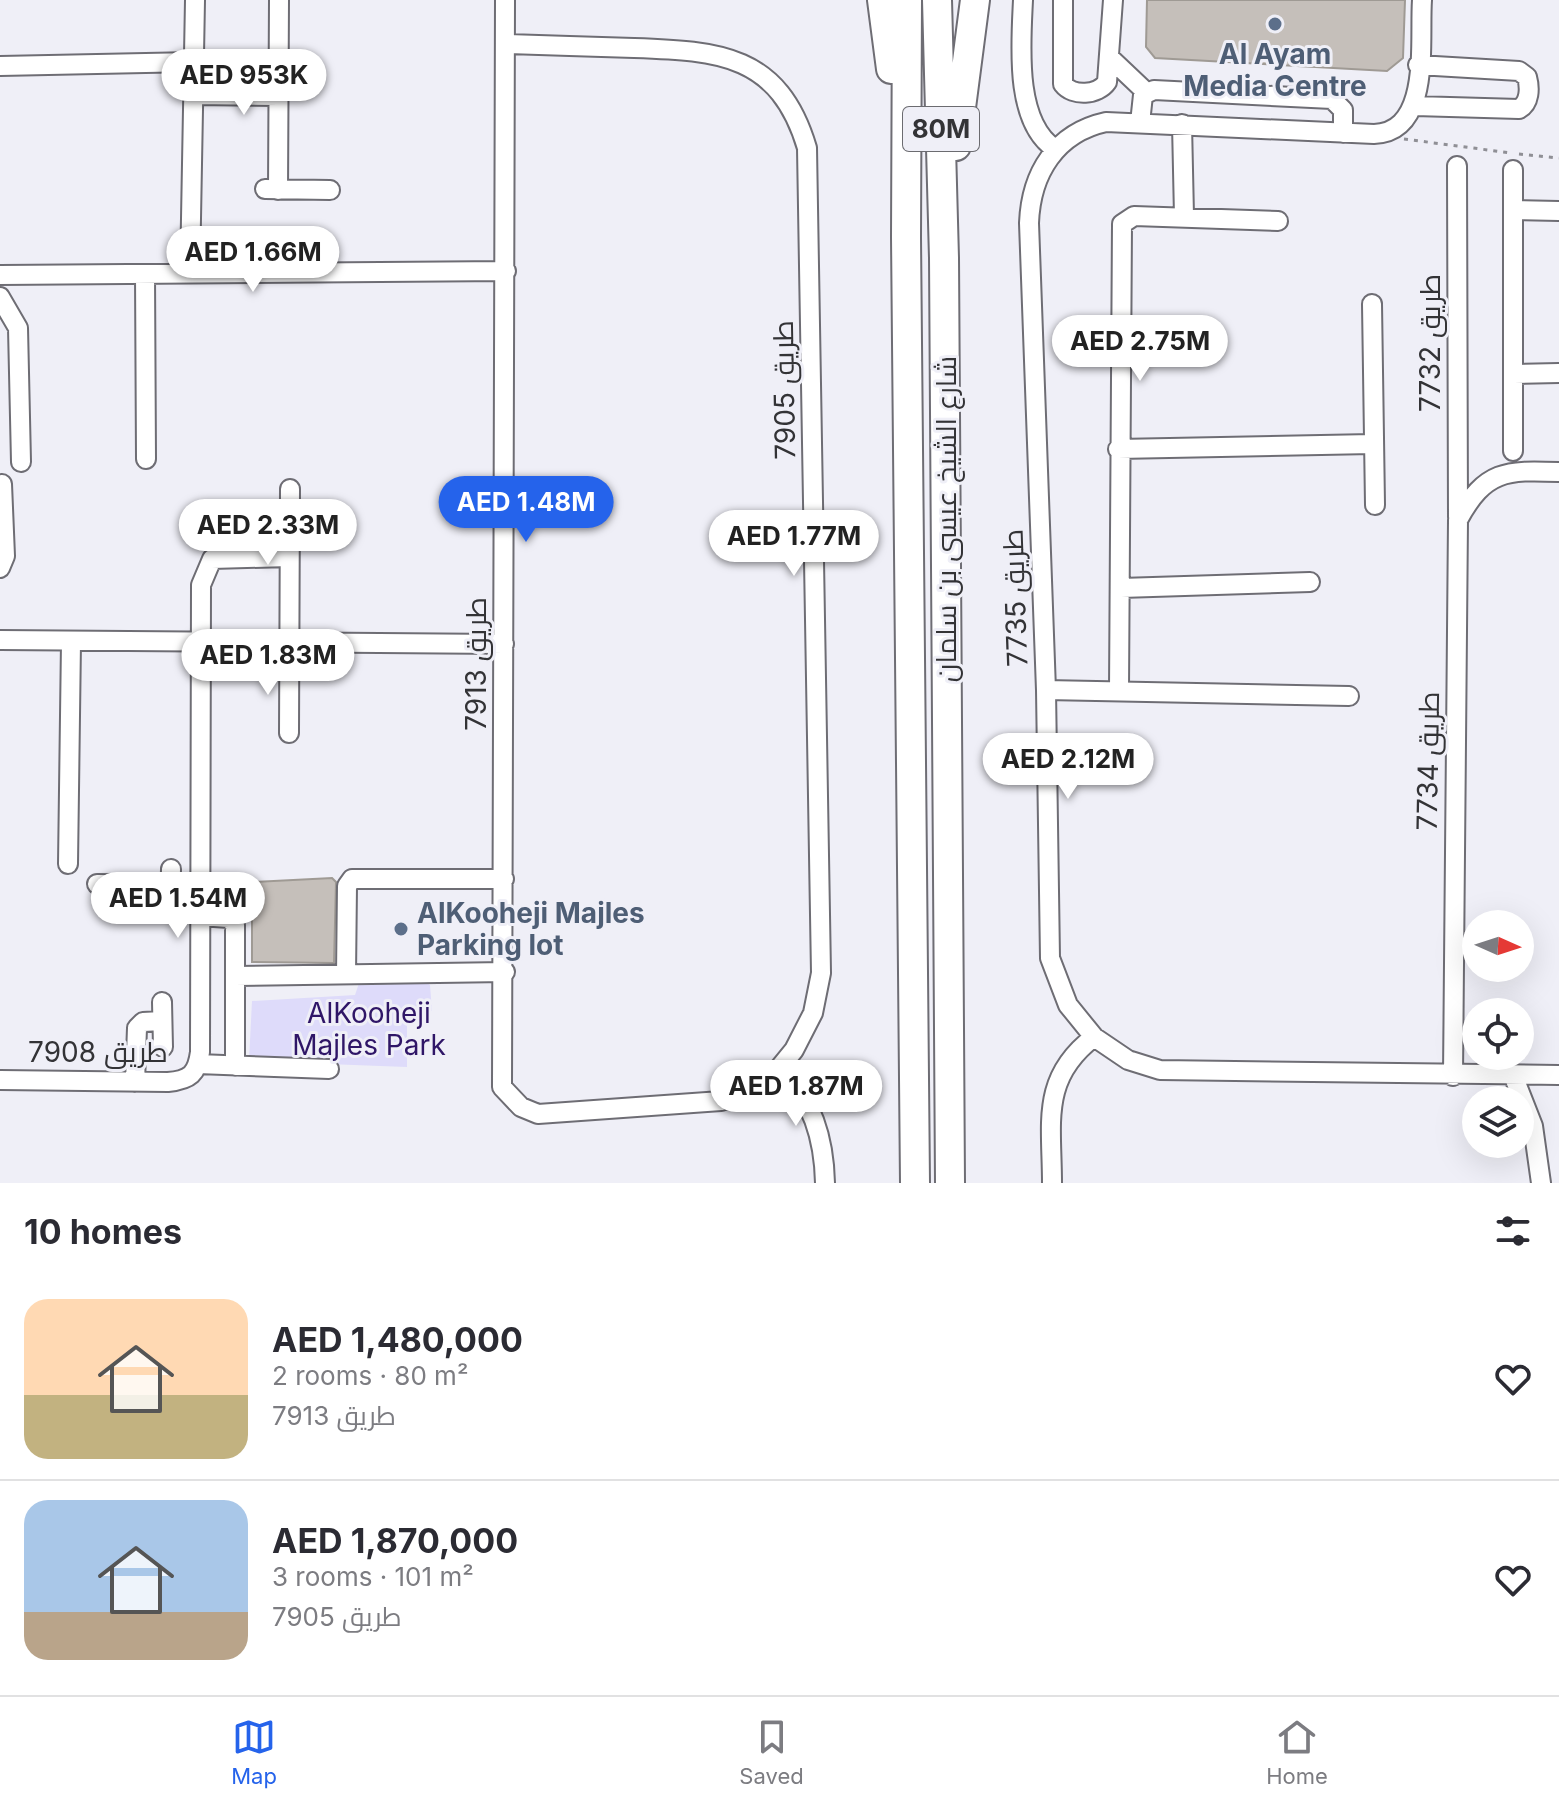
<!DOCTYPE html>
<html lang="en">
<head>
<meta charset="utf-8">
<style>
  :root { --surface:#fff; --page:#f7f7f7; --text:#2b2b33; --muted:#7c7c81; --line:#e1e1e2; --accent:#2563eb }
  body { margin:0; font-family:Inter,Cairo,sans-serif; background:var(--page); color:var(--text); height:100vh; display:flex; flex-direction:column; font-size:30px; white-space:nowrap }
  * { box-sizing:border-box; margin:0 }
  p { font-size:26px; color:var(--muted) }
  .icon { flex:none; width:44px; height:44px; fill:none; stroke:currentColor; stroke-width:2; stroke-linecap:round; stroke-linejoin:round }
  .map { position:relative; height:1183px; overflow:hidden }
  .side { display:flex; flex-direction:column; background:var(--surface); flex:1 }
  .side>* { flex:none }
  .needle { width:52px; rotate:93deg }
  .buttons { position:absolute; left:1462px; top:910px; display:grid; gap:16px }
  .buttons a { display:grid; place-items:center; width:72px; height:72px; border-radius:50%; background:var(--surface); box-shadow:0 8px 32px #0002; font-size:40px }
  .price { position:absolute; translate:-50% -68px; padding:0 18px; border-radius:28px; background:#fff; color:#222; font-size:26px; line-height:52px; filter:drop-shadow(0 2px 4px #0008) }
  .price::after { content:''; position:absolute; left:50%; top:48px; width:24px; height:18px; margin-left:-12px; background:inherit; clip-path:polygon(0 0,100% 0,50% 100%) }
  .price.active { background:var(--accent); color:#fff }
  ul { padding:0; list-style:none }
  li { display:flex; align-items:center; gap:24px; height:200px; padding:0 24px }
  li+li { border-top:2px solid var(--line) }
  li span { display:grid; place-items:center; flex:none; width:224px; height:160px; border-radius:24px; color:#555 }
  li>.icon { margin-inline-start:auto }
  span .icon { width:96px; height:96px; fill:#fffc; stroke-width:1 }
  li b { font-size:34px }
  h2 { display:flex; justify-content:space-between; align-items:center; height:96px; padding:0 24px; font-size:34px }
  .dock { display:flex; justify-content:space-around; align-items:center; height:112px; border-top:2px solid var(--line); background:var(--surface); font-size:22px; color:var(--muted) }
  .dock a { display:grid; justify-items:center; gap:4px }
  .dock .active { color:var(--accent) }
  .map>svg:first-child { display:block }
  .green { fill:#dedbfa }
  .building { fill:#c5bfba; stroke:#9f9a94; stroke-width:2 }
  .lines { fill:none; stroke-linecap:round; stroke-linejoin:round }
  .minor-casing { stroke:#6e6d74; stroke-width:22 }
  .highway-casing { stroke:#6e6d74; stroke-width:32 }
  .path { stroke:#8f8f95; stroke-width:3; stroke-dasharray:4 6; stroke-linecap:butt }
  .minor { stroke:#fff; stroke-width:18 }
  .highway { stroke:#fff; stroke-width:28 }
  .service-dot { fill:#5c6f8a; stroke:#efeff7; stroke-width:3 }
  .labels { text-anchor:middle; stroke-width:6; stroke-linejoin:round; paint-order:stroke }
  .shield { fill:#efeff7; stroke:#6b6b70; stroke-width:2 }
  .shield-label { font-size:26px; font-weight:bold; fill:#333336 }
  .service-label { font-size:28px; font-weight:bold; fill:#4e5e75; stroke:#efeff7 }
  .street-label { font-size:28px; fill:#333336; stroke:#efeff7 }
  .park-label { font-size:28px; fill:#2f1667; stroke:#efeff7 }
</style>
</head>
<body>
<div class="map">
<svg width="1559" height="1183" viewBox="0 0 1559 1183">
  <rect width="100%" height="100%" fill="#efeff7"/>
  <path class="green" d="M360,980L424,981L430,985L432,1011H423V1018L407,1015V1067L249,1061L252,1001L355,995Z"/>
  <path class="building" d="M1147,0H1405L1403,58L1387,71L1155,58L1146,47Z
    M332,878L336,882L334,963L252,962V882Z"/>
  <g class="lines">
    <defs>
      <path id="minor" d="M1023,0C1021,44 1014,122 1055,149
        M1063,0V84C1073,97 1098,95 1107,82L1113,0
        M1422,0C1419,41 1432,132 1374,134L1106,122C1056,133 1031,173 1029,223L1046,690L1050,958L1068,1005L1094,1037L1128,1060L1160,1070L1559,1075
        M505,44C548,45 591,47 634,48C719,51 779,54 807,148L821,973L813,1013L794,1050L772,1077L748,1093L721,1101L538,1114L521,1107L502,1087L505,0
        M1109,57L1146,92
        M0,66L194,62
        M194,77L279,79
        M194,95L278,96
        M1415,106L1519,109C1530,103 1530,88 1527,77L1519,71L1418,65
        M1140,123L1143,95L1154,90L1332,99L1343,110V133
        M1182,124L1184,216
        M1457,166L1458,517
        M265,189L330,190
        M278,190L279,0
        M1513,210L1559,211
        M190,273L195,0
        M145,274L146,459
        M0,275L506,271
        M0,297L18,328L21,462
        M1372,304L1375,505
        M1514,374L1559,373
        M1118,449L1372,444
        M1513,451V170
        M0,568L5,556L2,484
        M1121,588L1310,582
        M0,640L504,644
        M1046,690L1349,696
        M1119,690L1122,224L1134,216L1278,221
        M289,733L290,489
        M68,864L71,642
        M171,869L170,908L199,911
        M97,884L170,885
        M199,916L229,918L235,925V1066
        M346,974L347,886L352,879H504
        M235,976L505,972
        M162,1002L163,1047
        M198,1064L329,1069
        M781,1067C812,1101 824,1137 825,1183
        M1513,1075L1533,1126L1541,1183
        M1453,1076L1458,520C1485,470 1506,470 1559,472
        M0,1080L168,1082C190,1080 197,1074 200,1052L201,585L212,559L289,557
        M135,1082L137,1028L143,1022L162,1021
        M1052,1183C1052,1123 1040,1078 1094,1037"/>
      <path id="highway" d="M882,0L891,69
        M907,0L906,237L915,1183
        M937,0L944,258L950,1183
        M956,146L975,0"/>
    </defs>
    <use href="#minor" class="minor-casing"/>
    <use href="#highway" class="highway-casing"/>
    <path class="path" d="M1404,139L1511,153
      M1519,154L1559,158"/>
    <use href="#minor" class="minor"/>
    <use href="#highway" class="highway"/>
  </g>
  <g class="service-dot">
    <circle cx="1275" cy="24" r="8"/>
    <circle cx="401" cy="929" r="8"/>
  </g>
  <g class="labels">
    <rect class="shield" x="903" y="107" width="76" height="44" rx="6"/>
    <g class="shield-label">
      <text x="941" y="138">80M</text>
    </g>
    <g class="service-label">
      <text x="1275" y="64">Al Ayam<tspan x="1275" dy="32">Media Centre</tspan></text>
      <text x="417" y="923" text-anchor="start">AlKooheji Majles<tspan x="417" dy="32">Parking lot</tspan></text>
    </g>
    <g class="street-label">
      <text transform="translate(1430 343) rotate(-90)" y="10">طريق 7732</text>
      <text transform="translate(784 390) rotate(-91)" y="10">طريق 7905</text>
      <text transform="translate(946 519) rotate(-90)" y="10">شارع الشيخ عيسى بن سلمان</text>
      <text transform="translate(1015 598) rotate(-92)" y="10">طريق 7735</text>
      <text transform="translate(476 664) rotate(-90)" y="10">طريق 7913</text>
      <text transform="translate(1428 761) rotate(-89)" y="10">طريق 7734</text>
      <text x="98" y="1062">طريق 7908</text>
    </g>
    <g class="park-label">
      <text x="369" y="1023">AlKooheji<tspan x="369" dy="32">Majles Park</tspan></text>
    </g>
  </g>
</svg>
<div class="buttons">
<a><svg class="needle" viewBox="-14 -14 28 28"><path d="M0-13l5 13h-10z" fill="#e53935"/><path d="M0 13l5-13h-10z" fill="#7c7c81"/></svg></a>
<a><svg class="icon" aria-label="locate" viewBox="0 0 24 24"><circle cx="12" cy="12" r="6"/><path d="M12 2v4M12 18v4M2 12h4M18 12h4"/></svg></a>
<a><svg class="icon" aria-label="layers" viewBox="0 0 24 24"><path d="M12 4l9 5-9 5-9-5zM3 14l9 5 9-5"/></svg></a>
</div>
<b class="price" style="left:244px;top:117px">AED 953K</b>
<b class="price" style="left:253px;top:294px">AED 1.66M</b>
<b class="price" style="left:1140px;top:383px">AED 2.75M</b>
<b class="price active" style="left:526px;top:544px">AED 1.48M</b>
<b class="price" style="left:268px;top:567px">AED 2.33M</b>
<b class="price" style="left:794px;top:578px">AED 1.77M</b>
<b class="price" style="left:268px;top:697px">AED 1.83M</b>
<b class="price" style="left:1068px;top:801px">AED 2.12M</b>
<b class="price" style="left:178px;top:940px">AED 1.54M</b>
<b class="price" style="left:796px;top:1128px">AED 1.87M</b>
</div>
<section class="side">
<h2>10 homes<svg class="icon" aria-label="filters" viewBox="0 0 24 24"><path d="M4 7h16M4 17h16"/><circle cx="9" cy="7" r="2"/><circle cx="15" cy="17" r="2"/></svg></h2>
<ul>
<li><span style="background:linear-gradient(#ffd9b3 60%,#c2b280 0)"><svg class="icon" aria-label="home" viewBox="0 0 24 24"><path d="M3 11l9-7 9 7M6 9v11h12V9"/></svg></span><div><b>AED 1,480,000</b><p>2 rooms · 80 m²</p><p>طريق 7913</p></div><svg class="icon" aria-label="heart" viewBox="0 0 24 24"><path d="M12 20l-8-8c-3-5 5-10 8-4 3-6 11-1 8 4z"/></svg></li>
<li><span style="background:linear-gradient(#a9c7e8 70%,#b9a48a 0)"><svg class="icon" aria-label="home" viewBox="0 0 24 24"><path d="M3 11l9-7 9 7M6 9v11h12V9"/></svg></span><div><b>AED 1,870,000</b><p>3 rooms · 101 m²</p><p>طريق 7905</p></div><svg class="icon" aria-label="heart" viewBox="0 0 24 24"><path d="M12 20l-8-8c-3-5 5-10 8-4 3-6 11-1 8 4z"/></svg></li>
</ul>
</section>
<nav class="dock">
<a class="active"><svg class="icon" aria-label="map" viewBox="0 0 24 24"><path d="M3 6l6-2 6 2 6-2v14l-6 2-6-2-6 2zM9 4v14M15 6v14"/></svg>Map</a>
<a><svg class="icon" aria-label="saved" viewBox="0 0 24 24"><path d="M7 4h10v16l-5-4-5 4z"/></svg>Saved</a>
<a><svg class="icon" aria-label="home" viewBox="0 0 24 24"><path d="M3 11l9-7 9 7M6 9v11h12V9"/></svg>Home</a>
</nav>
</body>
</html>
